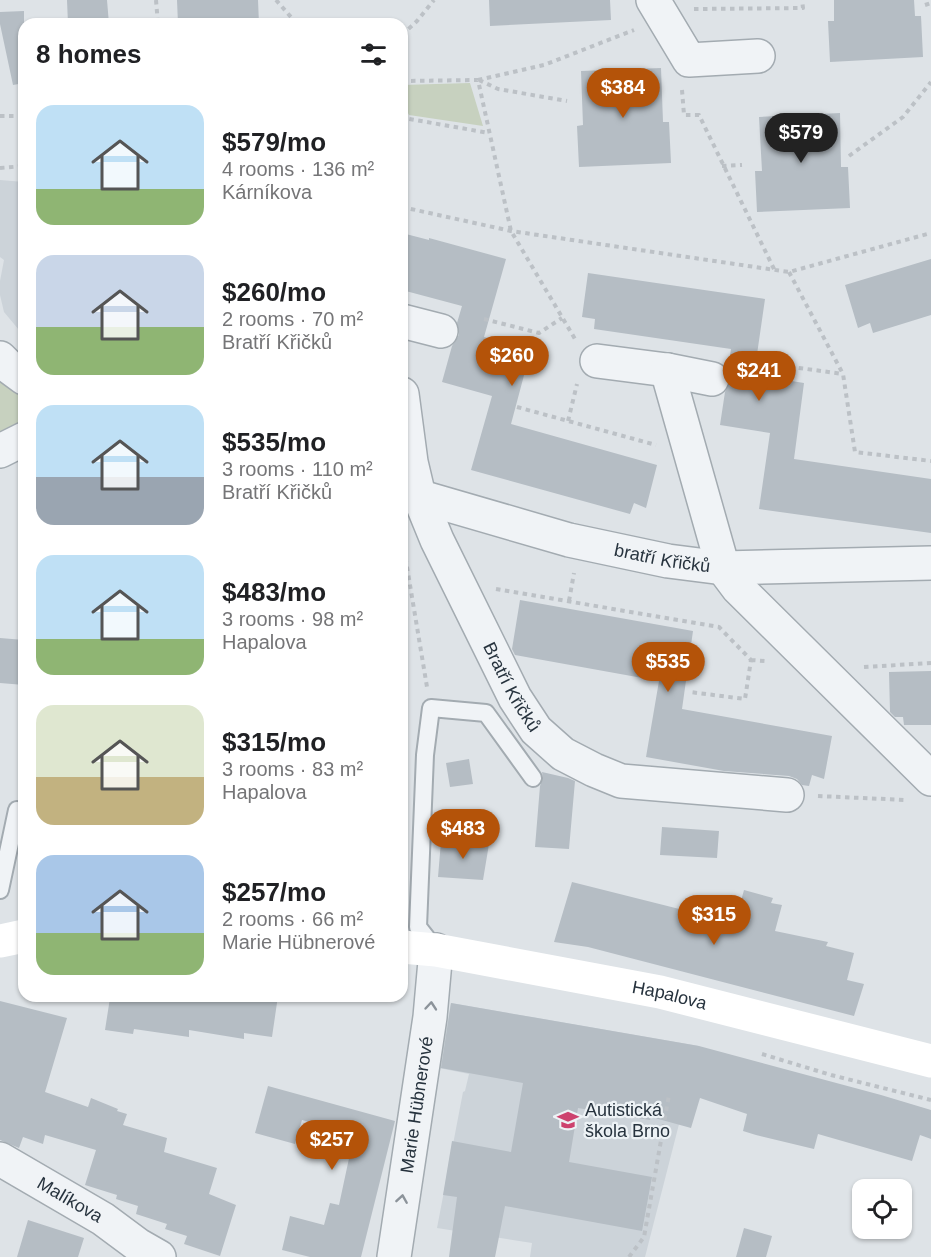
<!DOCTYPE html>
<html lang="en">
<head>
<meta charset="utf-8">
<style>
  :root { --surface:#fff; --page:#f6f6f6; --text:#202124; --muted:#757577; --accent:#b45309 }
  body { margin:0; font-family:Helvetica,sans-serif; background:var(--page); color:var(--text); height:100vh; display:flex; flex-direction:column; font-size:22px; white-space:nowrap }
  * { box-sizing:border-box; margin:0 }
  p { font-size:20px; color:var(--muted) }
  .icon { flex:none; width:33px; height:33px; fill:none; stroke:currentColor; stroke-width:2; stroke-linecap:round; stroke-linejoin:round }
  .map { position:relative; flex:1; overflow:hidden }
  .side { position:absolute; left:18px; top:18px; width:390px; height:984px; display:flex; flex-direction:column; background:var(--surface); border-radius:18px; box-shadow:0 2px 4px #0004 }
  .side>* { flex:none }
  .fabs { position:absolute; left:852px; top:1179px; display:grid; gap:12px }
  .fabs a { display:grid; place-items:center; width:60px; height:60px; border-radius:12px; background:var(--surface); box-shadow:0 2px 4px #0004; font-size:30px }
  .price { position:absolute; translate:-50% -51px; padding:0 14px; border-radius:21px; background:var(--accent); color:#fff; font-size:20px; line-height:39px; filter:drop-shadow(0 2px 3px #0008) }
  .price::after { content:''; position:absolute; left:50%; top:36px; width:18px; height:14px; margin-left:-9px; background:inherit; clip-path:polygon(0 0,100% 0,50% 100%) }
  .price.on { background:#222; color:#fff }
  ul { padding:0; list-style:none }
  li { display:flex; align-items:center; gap:18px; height:150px; padding:0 18px }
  li span { display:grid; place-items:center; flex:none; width:168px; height:120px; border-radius:18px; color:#555 }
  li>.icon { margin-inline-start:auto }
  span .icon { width:72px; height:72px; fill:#fffc; stroke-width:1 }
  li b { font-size:26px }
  h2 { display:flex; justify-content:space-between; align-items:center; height:72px; padding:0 18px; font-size:26px }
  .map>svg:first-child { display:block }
  .built { fill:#ccd3d9 }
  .green { fill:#c7d1bf }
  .building { fill:#b5bdc4 }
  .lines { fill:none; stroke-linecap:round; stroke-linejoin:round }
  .lane-casing { stroke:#a3abb1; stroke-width:20 }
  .street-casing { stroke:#a3abb1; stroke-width:36 }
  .path { stroke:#bcc1c6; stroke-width:4; stroke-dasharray:4.5 4.5; stroke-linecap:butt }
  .lane { stroke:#f0f3f6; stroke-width:16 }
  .street { stroke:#f0f3f6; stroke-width:33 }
  .secondary { stroke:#fff; stroke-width:33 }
  .oneway { stroke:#8c939a }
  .labels { text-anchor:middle; stroke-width:4.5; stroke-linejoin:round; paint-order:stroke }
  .street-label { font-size:18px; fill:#27333e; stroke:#edf2f5 }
  .poi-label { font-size:18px; fill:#27333e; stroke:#edf2f5; text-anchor:start }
</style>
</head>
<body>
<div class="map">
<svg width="931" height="1257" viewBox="0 0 931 1257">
  <rect width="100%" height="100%" fill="#dee3e7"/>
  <path class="built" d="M0,180L24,182V336L4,312L0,295V281L4,260L0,257Z
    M451,1003L699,1046L645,1257H530L532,1243L437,1228L463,1092L465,1091L469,1074L439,1068Z"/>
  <path class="green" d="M470,83L483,126L409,115L402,101V85Z
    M0,377L24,395V423L0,433Z"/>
  <path class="building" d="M67,0H107L109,24H68Z
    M177,0H258L259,24H178Z
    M489,0H610L611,20L490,26Z
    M834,0H914L915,16H921L923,57L830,62L828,21H834Z
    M24,11V83L13,85L0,24V12Z
    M661,68L663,122H669L671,163L579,167L577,126L583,125L581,71Z
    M840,113L841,167H848L850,208L757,212L755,171H762L759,117Z
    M402,233L429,240V238L506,259L484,337L531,349L511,424L657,465L646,508L634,503L630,514L471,470L492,396L442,382L452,346L459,335L457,323L462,306L402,290Z
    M931,259V315L873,333L870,323L858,328L845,285Z
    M588,273L765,299L754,375L804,383L794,459L931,479V533L759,509L770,433L720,425L725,392L730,382L728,370L731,349L594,329L595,319L582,317Z
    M520,600L693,631L682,709L832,736L824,779L812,775L809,786L802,785L797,779L789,776L724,771L646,757L659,681L515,655L512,649Z
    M0,638L24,640V685L0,683Z
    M931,671V725H904L903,717H895L890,712L889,672Z
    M469,759L473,784L450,787L446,763Z
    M542,772L568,778L575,781L569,849L535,847L540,786L543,778Z
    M662,827L719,831L717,858L660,855Z
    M441,841L489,844L483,880L438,877Z
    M572,882L735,923L744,890L773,898L771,903L782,905L775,931L828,942L826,946L854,953L847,980L864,984L854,1016L588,947L554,942Z
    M132,996H278L272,1037L244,1033V1039L189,1030V1037L134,1029L133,1034L105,1030L110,998L131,1002Z
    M0,1001L67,1018L45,1092L88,1107L91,1098L118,1109L117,1111L127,1114L123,1125L167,1138L164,1152L217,1168L209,1194L236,1205L220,1256L184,1244L187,1236L165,1229L167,1224L136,1214L138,1206L116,1199L117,1195L85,1185L96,1150L45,1135L43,1144L23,1137L19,1148L0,1140Z
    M451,1003L699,1046L881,1095L931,1110V1139L920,1135L912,1161L818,1134L814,1149L756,1135L743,1131L747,1114L700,1098L691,1128L651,1117L650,1120L578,1108L569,1162L652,1177L642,1231L505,1206L495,1257H449L457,1197L443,1195L452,1141L511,1152L523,1083L441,1068Z
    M268,1086L395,1121L361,1257H310L282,1250L290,1216L324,1225L330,1203L339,1205L354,1135L302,1120L295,1144L255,1133Z
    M28,1220L84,1238L78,1257H17Z
    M744,1228L772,1236L766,1257H736Z"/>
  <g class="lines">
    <defs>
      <path id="lane" d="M0,890L17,810
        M436,950L418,927L425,755L431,708L486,713L533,778"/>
      <g id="street">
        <path d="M653,0L689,60L758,56"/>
        <path d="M402,321L441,331"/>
        <path d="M0,358L9,367L24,378"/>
        <path d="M597,361L667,370L712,379"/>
        <path d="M667,370L723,568L738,588L931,779"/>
        <path id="s1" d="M402,394L411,462L419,496L437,540L515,698L536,730L563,754L594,770L621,781L787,795"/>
        <path d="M0,451L24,439"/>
        <path id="s2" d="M404,492L569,540L668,561L723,568L931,563"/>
        <path id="s3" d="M0,1159L103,1219L138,1245L159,1257"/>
        <path id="s4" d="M394,1257L430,1017L436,950"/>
      </g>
    </defs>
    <use href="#lane" class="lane-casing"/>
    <use href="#street" class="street-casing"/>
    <path class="path" d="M156,0L158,24
      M276,0L297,24
      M925,5L931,3
      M694,9L803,8L802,0
      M402,35L417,21L434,0
      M478,80L544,65L634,30
      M479,80L498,89L567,101
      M402,81L478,80L511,231L575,339
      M682,90L684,115H699L774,269
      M402,115L404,118L489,133
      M0,116H24
      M849,156L903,117L931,82
      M722,166L742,165
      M0,168L24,166
      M402,207L511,231L789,272L931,233
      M789,272L843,374L855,452L931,461
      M484,319L539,333L562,318
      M763,363L843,374
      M517,407L656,445
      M568,421L577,384
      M404,549L427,687
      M496,589L719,627L751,660L745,699L690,692
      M569,601L574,573
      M751,660L765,661
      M864,667L931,663
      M818,796L906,800
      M762,1054L831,1075L931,1100
      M629,1257L644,1237L669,1095"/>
    <use href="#lane" class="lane"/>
    <use href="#street" class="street"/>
    <g class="secondary">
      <path d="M0,941L24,936"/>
      <path id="s5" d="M402,947L436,950L660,992L931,1061"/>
    </g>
  </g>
  <defs><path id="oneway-chevron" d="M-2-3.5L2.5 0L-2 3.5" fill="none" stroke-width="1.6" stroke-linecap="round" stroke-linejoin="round" transform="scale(1.5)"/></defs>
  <g class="oneway">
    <use href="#oneway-chevron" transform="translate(431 1006) rotate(-85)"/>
    <use href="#oneway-chevron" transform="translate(402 1199) rotate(-81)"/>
  </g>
  <defs>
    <symbol id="school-bare" viewBox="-9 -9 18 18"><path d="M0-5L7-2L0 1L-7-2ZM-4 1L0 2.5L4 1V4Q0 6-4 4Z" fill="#cd426e" stroke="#edf2f5" stroke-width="2.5" paint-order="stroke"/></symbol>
  </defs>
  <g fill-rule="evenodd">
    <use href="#school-bare" x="553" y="1105" width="30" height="30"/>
  </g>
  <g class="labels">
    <g class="street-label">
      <text dy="6" stroke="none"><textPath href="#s2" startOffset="267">bratří Křičků</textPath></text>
      <text dy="6" stroke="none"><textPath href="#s1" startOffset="316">Bratří Křičků</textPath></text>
      <text dy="6" stroke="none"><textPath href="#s5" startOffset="272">Hapalova</textPath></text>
      <text dy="6" stroke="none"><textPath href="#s4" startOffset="154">Marie Hübnerové</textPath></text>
      <text dy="6" stroke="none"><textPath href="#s3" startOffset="81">Malíkova</textPath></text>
    </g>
    <g class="poi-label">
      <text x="585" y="1116">Autistická<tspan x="585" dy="21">škola Brno</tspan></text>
    </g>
  </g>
</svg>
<div class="fabs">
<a><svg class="icon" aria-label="locate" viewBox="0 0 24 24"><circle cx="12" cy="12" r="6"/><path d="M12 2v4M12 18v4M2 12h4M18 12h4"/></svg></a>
</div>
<b class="price" style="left:623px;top:119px">$384</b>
<b class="price on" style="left:801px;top:164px">$579</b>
<b class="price" style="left:512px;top:387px">$260</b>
<b class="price" style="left:759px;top:402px">$241</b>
<b class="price" style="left:668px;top:693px">$535</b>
<b class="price" style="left:463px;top:860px">$483</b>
<b class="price" style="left:714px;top:946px">$315</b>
<b class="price" style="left:332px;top:1171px">$257</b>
<section class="side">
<h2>8 homes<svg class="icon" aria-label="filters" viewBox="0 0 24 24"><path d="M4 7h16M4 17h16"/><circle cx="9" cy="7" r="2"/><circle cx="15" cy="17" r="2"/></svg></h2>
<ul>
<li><span style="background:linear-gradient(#bfe0f5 70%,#8fb573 0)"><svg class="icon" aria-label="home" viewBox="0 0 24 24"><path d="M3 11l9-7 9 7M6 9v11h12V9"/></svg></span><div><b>$579/mo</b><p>4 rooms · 136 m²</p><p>Kárníkova</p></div></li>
<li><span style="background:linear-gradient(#c9d6e8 60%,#8fb573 0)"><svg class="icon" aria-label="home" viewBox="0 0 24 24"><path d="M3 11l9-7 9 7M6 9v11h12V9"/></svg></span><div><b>$260/mo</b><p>2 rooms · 70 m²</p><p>Bratří Křičků</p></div></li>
<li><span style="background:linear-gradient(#bfe0f5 60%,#9aa5b1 0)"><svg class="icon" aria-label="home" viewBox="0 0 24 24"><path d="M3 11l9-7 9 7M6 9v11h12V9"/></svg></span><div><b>$535/mo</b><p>3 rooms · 110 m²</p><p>Bratří Křičků</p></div></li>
<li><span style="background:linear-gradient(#bfe0f5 70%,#8fb573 0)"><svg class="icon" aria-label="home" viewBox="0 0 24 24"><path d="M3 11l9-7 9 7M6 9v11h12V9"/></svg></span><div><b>$483/mo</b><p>3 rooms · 98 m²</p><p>Hapalova</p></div></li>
<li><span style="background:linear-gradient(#dfe7d0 60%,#c2b280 0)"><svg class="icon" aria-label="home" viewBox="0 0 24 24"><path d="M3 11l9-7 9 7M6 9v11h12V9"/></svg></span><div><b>$315/mo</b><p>3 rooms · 83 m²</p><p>Hapalova</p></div></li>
<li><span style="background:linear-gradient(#a9c7e8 65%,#8fb573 0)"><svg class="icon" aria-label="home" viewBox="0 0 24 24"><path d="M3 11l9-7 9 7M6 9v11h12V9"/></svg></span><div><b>$257/mo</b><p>2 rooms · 66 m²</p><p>Marie Hübnerové</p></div></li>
</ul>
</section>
</div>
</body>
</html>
